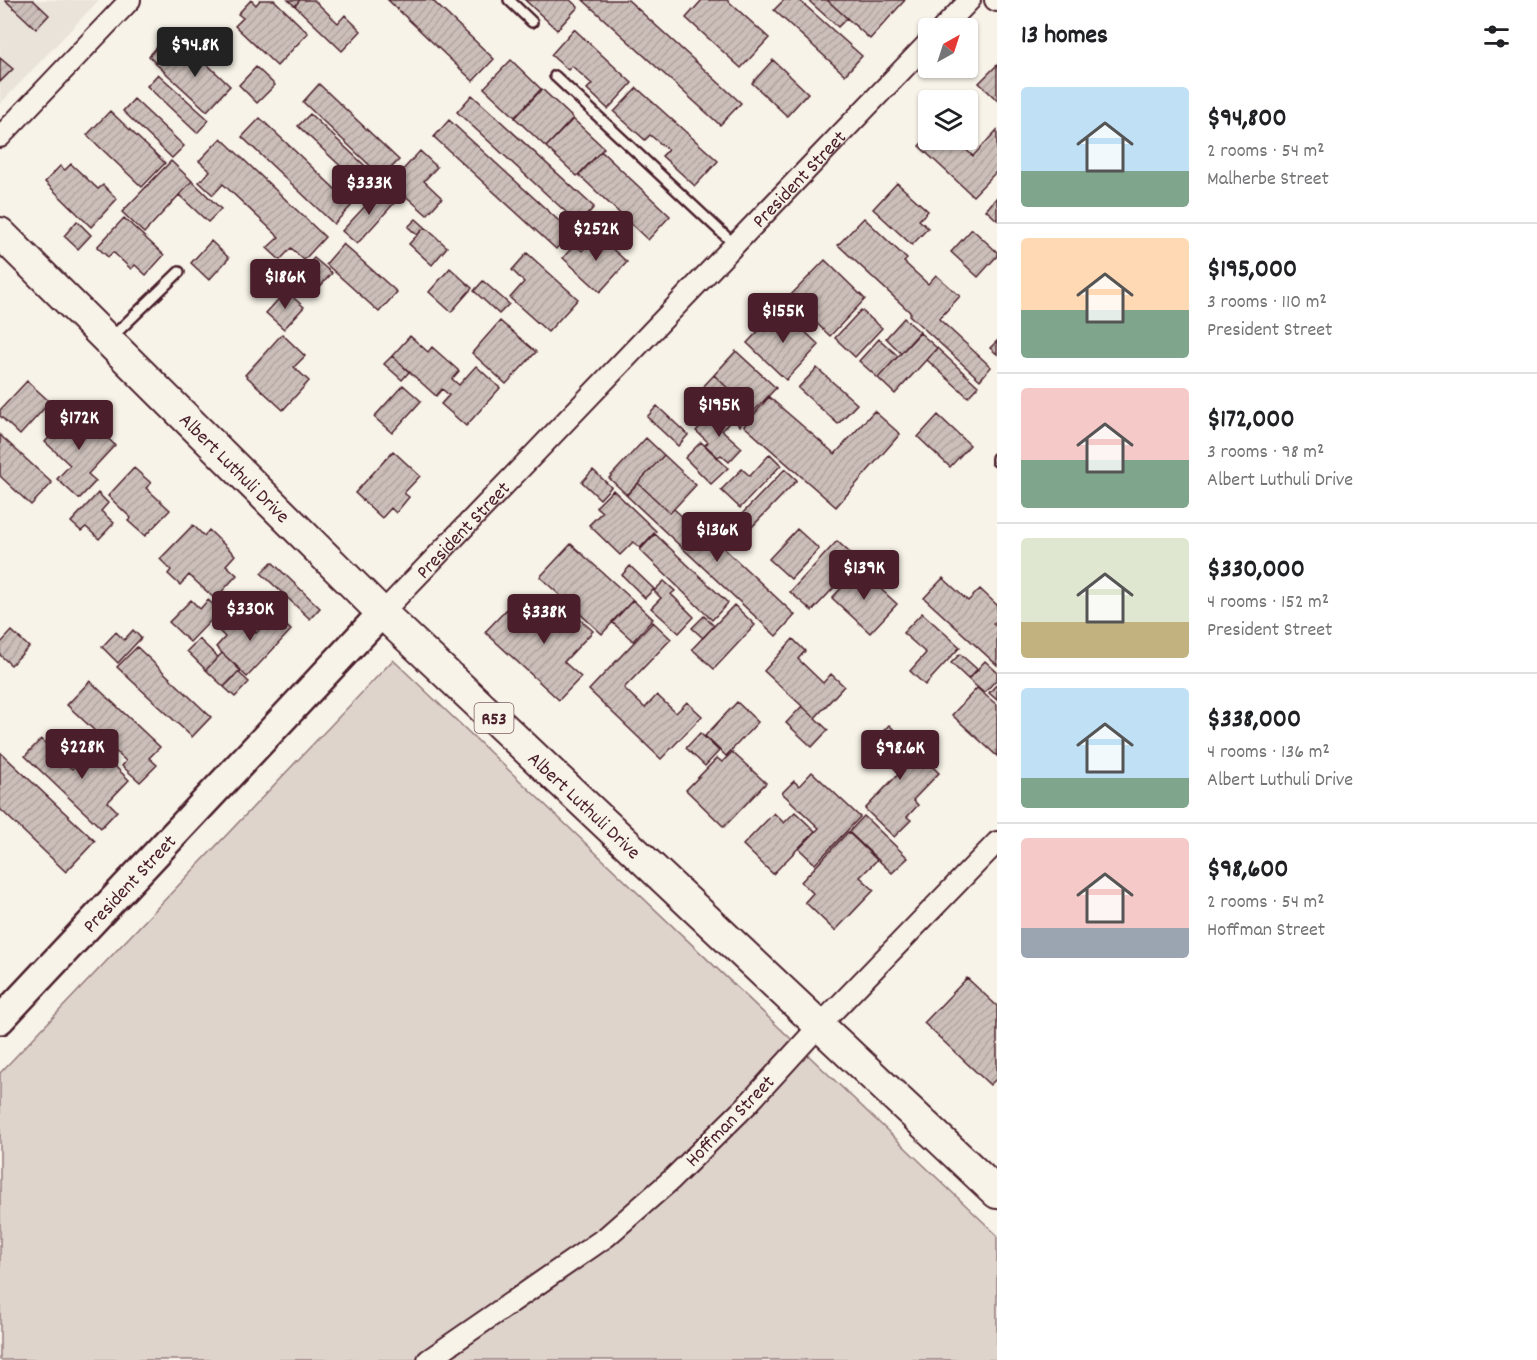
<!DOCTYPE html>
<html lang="en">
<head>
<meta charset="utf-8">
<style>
  :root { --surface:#fff; --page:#f2f2f2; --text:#202124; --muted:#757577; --line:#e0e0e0; --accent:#4a1f2b }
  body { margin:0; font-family:Dekko,sans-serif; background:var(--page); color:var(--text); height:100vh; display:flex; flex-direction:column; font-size:22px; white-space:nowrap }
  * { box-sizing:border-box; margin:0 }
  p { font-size:20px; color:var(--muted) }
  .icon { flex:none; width:33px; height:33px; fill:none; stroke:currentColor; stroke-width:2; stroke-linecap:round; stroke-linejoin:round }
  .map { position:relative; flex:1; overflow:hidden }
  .panel { display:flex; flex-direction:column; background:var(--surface); width:540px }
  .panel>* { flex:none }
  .needle { width:39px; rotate:39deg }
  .controls { position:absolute; left:918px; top:18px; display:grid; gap:12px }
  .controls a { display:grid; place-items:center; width:60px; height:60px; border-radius:6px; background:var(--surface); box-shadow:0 2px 4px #0004; font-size:30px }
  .price { position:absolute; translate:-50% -51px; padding:0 14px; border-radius:6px; background:var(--accent); color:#fff; font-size:20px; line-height:39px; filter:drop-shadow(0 2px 3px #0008) }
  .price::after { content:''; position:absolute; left:50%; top:36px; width:18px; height:14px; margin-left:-9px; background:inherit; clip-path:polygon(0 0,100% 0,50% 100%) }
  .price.current { background:#222; color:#fff }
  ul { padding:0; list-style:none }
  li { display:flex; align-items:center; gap:18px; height:150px; padding:0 24px }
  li+li { border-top:2px solid var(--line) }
  li span { display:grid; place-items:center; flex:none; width:168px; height:120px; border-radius:6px; color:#555 }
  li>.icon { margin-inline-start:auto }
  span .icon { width:72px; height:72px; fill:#fffc; stroke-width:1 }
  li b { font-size:26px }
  h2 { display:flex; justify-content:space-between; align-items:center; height:72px; padding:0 24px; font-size:26px }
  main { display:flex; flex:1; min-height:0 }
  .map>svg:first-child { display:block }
  .built { fill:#eae3da }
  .grass { fill:#ded4cc; stroke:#947a7c; stroke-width:1.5 }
  .building { fill:url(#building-hatch); stroke:#4a1f2b; stroke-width:1.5 }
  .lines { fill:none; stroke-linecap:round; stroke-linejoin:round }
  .lane-casing { stroke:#4a1f2b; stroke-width:14 }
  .street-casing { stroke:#4a1f2b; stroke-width:24 }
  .secondary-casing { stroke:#4a1f2b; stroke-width:32 }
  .primary-casing { stroke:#4a1f2b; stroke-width:34 }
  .lane { stroke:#f7f3e8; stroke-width:9 }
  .street { stroke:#f7f3e8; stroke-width:20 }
  .secondary { stroke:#f7f3e8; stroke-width:27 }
  .primary { stroke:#f7f3e8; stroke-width:30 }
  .labels { text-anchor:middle; stroke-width:5; stroke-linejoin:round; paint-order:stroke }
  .shield { fill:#f7f3e8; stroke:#7e5f64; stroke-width:1.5 }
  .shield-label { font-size:18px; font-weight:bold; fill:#4a1f2b }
  .street-label { font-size:20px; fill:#4a1f2b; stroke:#f7f3e8 }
</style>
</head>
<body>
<main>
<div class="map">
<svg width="997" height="1360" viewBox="0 0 997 1360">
  <defs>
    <pattern id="building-hatch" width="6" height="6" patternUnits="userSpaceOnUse" patternTransform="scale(1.5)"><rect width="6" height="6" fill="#ccbfb9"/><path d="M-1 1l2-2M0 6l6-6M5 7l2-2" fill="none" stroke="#b1a49f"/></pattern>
  </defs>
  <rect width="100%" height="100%" fill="#f7f3e8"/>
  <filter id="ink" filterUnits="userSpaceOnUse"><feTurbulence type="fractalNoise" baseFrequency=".0167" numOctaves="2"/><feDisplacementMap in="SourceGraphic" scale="12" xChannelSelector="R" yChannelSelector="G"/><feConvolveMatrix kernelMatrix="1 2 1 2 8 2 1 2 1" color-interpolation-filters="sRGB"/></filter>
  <g filter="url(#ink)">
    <path class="built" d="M0,0H99L0,104Z"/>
    <path class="grass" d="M393,660L997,1235V1360H0V1073Z"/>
    <path class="building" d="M5,0H33L49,15L36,29Z
      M251,0L256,5L260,0H274L308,33L277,66L235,26L243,18L238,14Z
      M288,0H300L295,6Z
      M300,0H314L338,23L345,15L361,31L342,51L295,6Z
      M388,0H432L494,59L473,81Z
      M525,0H570L578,7L557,30Z
      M583,0H628L741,103L720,125Z
      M702,0H727L769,38L741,68L686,18Z
      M784,0H799L862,56L845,75L774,10Z
      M808,0H827L847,18L838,27Z
      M827,0H905L870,39Z
      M574,29L632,83L608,109L587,89L592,84L572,66L568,70L551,55Z
      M160,44L166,51L155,63L149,56Z
      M191,49L230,86L207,111L156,64L169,50L181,61Z
      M0,58L13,69L0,82Z
      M511,60L541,89L515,117L484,88Z
      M773,60L808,93L787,116L752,83Z
      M997,65V100L979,83Z
      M256,67L275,85L257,103L239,85Z
      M158,74L209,120L197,133L147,86Z
      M319,84L399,160L382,177L303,102Z
      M637,88L718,161L695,186L662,156L668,150L650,135L645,140L614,112Z
      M542,89L573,118L546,147L515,118Z
      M472,95L594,207L579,224L457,112Z
      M134,99L184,146L172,158L123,111Z
      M110,111L165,163L142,187L87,135Z
      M310,114L380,180L368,192L298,126Z
      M260,118L352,205L334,224L242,137Z
      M573,119L604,148L577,176L546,147Z
      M449,120L571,232L556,249L434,137Z
      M997,130V171L973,196L919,146L928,137V140H955L973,156Z
      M221,138L325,237L304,260L291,248L280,260L267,248L279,237L223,184L213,195L199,182L210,171L199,161Z
      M420,151L437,167L424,181L442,198L427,215L391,183Z
      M601,151L670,216L648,240L579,175Z
      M171,161L192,181L144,233L122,212Z
      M71,164L98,189L103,185L117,199L91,227L45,182L60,166L65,170Z
      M192,181L221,209L208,222L179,195Z
      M897,183L928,211L919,220L928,228L912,245L873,209Z
      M382,188L396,201L357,244L342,231Z
      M997,197V220L986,210Z
      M124,218L164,255L146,275L135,265L131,269L113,252L108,257L97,247Z
      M864,218L907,259L904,262L928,284L936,275L960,296L939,319L991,367L980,380L909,315L911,313L838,245Z
      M416,219L425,227L417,235L408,227Z
      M77,221L91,235L78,249L64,236Z
      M425,227L447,247L432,265L409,244Z
      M972,229L997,252V256L978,277L951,252Z
      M597,235L627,262L600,292L563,258L575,244L582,251Z
      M211,241L229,258L209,280L191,263Z
      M343,244L397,292L379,312L326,264Z
      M527,253L578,299L548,332L510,298L524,282L512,270Z
      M314,258L332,273L316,291L298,275Z
      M825,260L865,299L830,336L789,297Z
      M450,268L472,288L451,312L429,292Z
      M483,281L509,304L499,314L474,291Z
      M286,291L304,307L284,329L266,313Z
      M780,308L819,345L786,380L747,343Z
      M861,310L882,328L855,357L835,338Z
      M904,318L920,332L901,353L886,338Z
      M500,321L536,352L506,384L472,353Z
      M920,333L937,348L895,394L878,378Z
      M282,334L305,356L294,367L309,381L283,410L245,375Z
      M410,336L428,352L432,347L459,371L452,379L459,385L476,366L500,388L466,426L441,404L449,395L442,389L436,396L392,356Z
      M879,339L898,356L878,378L859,361Z
      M997,341V354L990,348Z
      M937,348L978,386L968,397L927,360Z
      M736,351L776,388L753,412L714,375Z
      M392,356L409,372L402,380L384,364Z
      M817,368L857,404L838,424L798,388Z
      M714,375L753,412L740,426L701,389Z
      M27,381L50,402L20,435L0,416V410Z
      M403,385L421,401L392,433L374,417Z
      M769,397L835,454L874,411L900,434L836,507L744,426Z
      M657,406L688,435L678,446L647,417Z
      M76,409L115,445L88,474L96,481L79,499L57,479L70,465L45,442Z
      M715,411L728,424L722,430L742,448L729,462L721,455L718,457L705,445L708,442L696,431Z
      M938,415L970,445L950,467L918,437Z
      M0,435L52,483L31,505L0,476Z
      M646,438L664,455L627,495L609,478Z
      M701,442L728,468L711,484L685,458Z
      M393,451L420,476L404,493L409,497L396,513L391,508L382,518L355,493Z
      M770,454L781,465L740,508L721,490L742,469L750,476Z
      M664,455L696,485L670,513L638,483Z
      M134,468L151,483L146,488L170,510L145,536L128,521L131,518L108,496Z
      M785,469L797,480L751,528L739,517Z
      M593,470L611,487L600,499L582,482Z
      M638,483L670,513L674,509L711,543L714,539L795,615L776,636L626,495Z
      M613,490L656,531L640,548L633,542L620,555L589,525L602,512L596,507Z
      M98,493L108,503L101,511L114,523L99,539L86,527L81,531L71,522Z
      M193,525L204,536L209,530L235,555L226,565L237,575L215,599L189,575L180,585L168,574L171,570L160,559Z
      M797,529L819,549L791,579L769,559Z
      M655,534L728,603L712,620L640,550Z
      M837,541L859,561L812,611L790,592Z
      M571,544L633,600L602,634L540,577Z
      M272,562L320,608L310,619L261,573Z
      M630,566L654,589L645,598L622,575Z
      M859,569L897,604L870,633L832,598Z
      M943,578L968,601L980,589L997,605V620L993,624L997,627V665L924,598Z
      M664,581L675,591L671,594L694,617L679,633L651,608L661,598L654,591Z
      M557,599L593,631L564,662L581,677L559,700L485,632L507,609L529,630Z
      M191,600L200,609L208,600L220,611L190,642L169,622Z
      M633,600L653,619L633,641L612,622Z
      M734,605L755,625L714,669L692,649Z
      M234,612L256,633L274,614L291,630L247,677L216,647L225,637L217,629Z
      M922,613L960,647L925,685L910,671L926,653L903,633Z
      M704,616L714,626L703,638L692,628Z
      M653,622L671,639L624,688L645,708L657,695L676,713L687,702L702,716L661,759L589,690Z
      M133,630L141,638L118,663L102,647L116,632L124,640Z
      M12,631L29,647L11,665L0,655V644Z
      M199,639L218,657L206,670L187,651Z
      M793,639L805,651L798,659L823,683L831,674L844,686L815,718L764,671Z
      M137,647L211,717L192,737L117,667Z
      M222,653L241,670L224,687L206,670Z
      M960,654L978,670L968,679L951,663Z
      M985,661L997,672V679L984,693L968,679Z
      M238,672L249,682L235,697L224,687Z
      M90,681L160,747L149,758L157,765L140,782L122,766L126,761L114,750L110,754L91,737L96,732L67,705Z
      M997,684V700L989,693Z
      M977,688L997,705V756L952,715Z
      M737,702L758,722L726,756L705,736Z
      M802,706L828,730L812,747L786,723Z
      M889,725L939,773L913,800L918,805L907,817L911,820L894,837L865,809L899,773L870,745Z
      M700,733L719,751L705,766L686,748Z
      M41,739L72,769L94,746L129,780L108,802L117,811L101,828L25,756Z
      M0,752L95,841L66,872L0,809Z
      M732,752L766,783L724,827L686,790L717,758L722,762Z
      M812,772L860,817L815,864L799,849L819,828L782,793L794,781L799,786Z
      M795,812L815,831L773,874L743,845L774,813L784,823Z
      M864,816L908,858L892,873L849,832Z
      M848,832L877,860L860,877L874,890L835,931L805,902L813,893L801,882Z
      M967,978L997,1006V1078L990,1085L924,1023Z"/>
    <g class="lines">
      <defs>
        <path id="lane" d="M509,0L532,22
          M555,76L735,245
          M110,339L179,272
          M997,458V461"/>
        <g id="street">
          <path d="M995,0L997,1"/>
          <path d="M943,28L970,0"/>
          <path d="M0,137L130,0"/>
          <path id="s1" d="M382,613L928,43"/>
          <path d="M428,1360L606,1237L671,1180L747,1105L820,1025L997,842"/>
        </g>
        <g id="secondary">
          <path id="s2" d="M0,1020L382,613"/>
        </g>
        <g id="primary">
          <path id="s3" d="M0,233L382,613L997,1193"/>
        </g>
      </defs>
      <use href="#lane" class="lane-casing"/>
      <use href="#street" class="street-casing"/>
      <use href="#secondary" class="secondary-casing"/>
      <use href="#primary" class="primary-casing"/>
      <use href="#lane" class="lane"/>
      <use href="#street" class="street"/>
      <use href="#secondary" class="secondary"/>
      <use href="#primary" class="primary"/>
    </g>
  </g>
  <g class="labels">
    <rect class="shield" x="474.5" y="703" width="39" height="30" rx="4.5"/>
    <g class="shield-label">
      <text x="494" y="724">R53</text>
    </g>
    <g class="street-label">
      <text dy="7" stroke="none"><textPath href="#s1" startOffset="602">President Street</textPath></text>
      <text dy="7" stroke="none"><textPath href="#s3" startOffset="332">Albert Luthuli Drive</textPath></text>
      <text dy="7" stroke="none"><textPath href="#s1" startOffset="116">President Street</textPath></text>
      <text dy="7" stroke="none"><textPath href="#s3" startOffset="818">Albert Luthuli Drive</textPath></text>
      <text dy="7" stroke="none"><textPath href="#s2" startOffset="188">President Street</textPath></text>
      <text transform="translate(729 1120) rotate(-46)" y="7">Hoffman Street</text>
    </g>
  </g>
</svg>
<div class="controls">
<a><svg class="needle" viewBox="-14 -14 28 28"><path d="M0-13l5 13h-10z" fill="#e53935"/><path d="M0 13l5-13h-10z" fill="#757577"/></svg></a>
<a><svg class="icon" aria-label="layers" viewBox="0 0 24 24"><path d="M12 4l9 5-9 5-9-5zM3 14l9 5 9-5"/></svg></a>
</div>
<b class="price current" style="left:195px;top:78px">$94.8K</b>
<b class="price" style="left:369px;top:216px">$333K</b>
<b class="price" style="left:596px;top:262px">$252K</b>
<b class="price" style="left:285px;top:310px">$186K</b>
<b class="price" style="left:783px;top:344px">$155K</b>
<b class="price" style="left:719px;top:438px">$195K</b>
<b class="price" style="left:79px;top:451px">$172K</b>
<b class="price" style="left:717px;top:563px">$136K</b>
<b class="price" style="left:864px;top:601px">$139K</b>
<b class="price" style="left:250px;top:642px">$330K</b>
<b class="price" style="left:544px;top:645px">$338K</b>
<b class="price" style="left:82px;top:780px">$228K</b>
<b class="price" style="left:900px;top:781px">$98.6K</b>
</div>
<section class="panel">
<h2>13 homes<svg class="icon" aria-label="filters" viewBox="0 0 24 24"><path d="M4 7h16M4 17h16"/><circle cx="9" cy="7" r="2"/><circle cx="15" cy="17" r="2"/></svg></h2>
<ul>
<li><span style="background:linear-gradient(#bfe0f5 70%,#7fa58c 0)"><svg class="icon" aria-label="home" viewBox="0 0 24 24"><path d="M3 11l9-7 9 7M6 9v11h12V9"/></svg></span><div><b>$94,800</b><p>2 rooms · 54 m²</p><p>Malherbe Street</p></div></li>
<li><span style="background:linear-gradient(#ffd9b3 60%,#7fa58c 0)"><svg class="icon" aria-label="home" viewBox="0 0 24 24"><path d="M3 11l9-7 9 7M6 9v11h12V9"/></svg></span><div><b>$195,000</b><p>3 rooms · 110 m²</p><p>President Street</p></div></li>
<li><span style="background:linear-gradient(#f6c9c9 60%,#7fa58c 0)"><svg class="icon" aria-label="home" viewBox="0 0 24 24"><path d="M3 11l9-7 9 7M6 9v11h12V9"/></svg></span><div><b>$172,000</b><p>3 rooms · 98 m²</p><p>Albert Luthuli Drive</p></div></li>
<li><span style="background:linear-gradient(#dfe7d0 70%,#c2b280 0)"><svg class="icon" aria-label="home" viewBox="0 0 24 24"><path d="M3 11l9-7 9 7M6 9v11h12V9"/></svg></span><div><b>$330,000</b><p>4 rooms · 152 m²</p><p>President Street</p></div></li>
<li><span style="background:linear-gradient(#bfe0f5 75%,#7fa58c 0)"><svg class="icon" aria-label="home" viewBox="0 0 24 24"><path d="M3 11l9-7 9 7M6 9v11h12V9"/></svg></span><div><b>$338,000</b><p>4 rooms · 136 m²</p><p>Albert Luthuli Drive</p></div></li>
<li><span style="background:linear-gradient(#f6c9c9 75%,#9aa5b1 0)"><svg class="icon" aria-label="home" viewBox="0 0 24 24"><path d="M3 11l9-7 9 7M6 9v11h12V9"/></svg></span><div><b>$98,600</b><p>2 rooms · 54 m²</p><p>Hoffman Street</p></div></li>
</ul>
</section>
</main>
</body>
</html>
